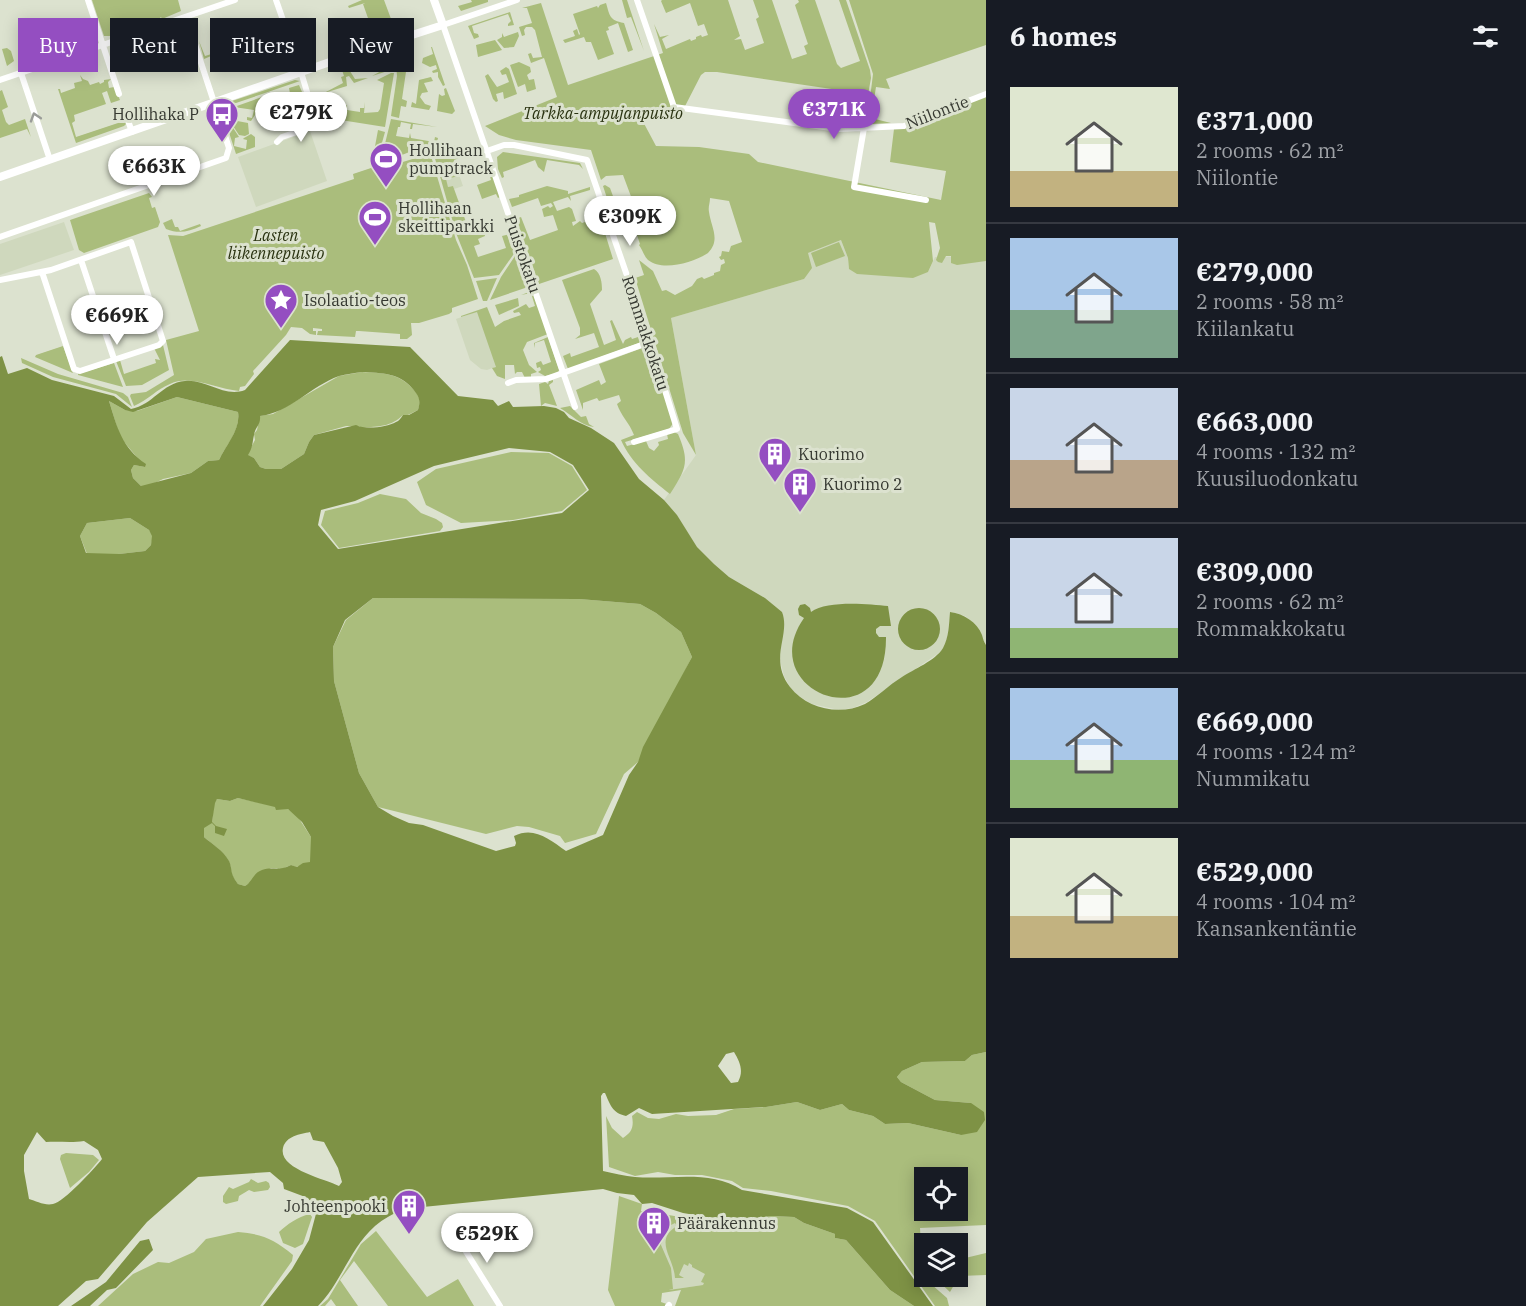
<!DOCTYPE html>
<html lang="en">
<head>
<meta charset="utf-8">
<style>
  :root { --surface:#171b24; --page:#242831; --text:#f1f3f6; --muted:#9ea1a6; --line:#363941; --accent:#944ec1 }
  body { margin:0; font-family:"IBM Plex Serif",serif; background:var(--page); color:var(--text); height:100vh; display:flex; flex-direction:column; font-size:22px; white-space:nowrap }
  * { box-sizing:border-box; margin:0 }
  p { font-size:20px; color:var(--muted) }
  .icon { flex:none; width:33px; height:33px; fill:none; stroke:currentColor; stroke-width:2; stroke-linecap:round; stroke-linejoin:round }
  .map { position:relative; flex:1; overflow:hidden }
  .details { display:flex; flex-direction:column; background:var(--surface); width:540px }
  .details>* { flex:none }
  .banner { position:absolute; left:18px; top:18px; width:570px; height:54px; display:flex; gap:12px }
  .fabs { position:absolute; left:914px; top:1167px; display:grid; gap:12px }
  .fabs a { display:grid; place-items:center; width:54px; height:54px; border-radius:0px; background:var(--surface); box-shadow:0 3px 15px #0003; font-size:30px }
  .price { position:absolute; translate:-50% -51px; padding:0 14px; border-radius:21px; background:#fff; color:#222; font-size:20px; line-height:39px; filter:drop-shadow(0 2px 3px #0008) }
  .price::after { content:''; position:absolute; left:50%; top:36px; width:18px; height:14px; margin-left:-9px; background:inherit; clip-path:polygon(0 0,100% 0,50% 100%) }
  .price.current { background:var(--accent); color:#fff }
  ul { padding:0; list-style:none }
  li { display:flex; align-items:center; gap:18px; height:150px; padding:0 24px }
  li+li { border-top:2px solid var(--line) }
  li span { display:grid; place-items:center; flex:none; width:168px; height:120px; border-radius:0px; color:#555 }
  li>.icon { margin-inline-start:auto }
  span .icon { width:72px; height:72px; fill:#fffc; stroke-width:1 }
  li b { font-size:26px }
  h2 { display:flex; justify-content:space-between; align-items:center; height:72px; padding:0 24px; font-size:26px }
  .tag { padding:0 21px; border-radius:0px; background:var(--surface); box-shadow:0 3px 15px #0003; font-size:21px; line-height:54px }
  .tag.current { background:var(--accent); color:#fff }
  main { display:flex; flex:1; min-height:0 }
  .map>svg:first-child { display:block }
  .built { fill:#cfd8bd }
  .green { fill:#aabd7c; fill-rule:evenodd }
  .water { fill:#7e9245; fill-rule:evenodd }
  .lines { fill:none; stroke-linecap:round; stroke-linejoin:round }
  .street { stroke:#fff; stroke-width:6 }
  .secondary { stroke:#fff; stroke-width:8 }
  .oneway { stroke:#9a9c98 }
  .labels { text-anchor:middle; stroke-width:6; stroke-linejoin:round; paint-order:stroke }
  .street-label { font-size:16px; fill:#363931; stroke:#dce2cf }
  .park-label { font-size:16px; font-style:italic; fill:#2a3311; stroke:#dce2cf }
  .poi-label { font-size:16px; fill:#363931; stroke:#dce2cf; text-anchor:start }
</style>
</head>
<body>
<main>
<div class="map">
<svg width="986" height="1306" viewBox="0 0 986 1306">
  <rect width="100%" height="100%" fill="#dce2cf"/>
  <path class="built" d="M310,131L327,181L256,207L238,157Z
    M453,157L463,186L454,189L453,186L448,187L439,161Z
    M64,222L74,250L0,275V244Z
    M841,240L848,258L849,269L928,272L935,257L986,256V645L974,623L965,616L951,612L947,639L942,650L936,655L867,702L853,708L839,710L812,704L797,695L791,689L784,676L780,660L783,625L782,612L765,598L729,577L714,564L697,547L677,515L664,500L696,455L671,318L804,279L808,253Z
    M487,308L506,363L487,370L481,369L470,360L456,319Z
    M640,1211L681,1217L684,1216L708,1221L710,1284L669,1290L672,1289Z"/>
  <path class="green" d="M92,0H178L181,11L162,19L161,17L157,21L113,36H104Z
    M362,0H384L394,27L399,26L403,31L364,44L362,40L374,35L363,4L365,3L349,8L348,6Z
    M471,0H488V2L461,11L458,6L472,2Z
    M622,0H627L644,51L631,17L627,18Z
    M662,0H728L740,36L734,40L741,39L745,50L764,43L756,19L759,17L753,0H772L792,59L807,54L804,46L808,44L795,5L799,2L798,0H815L837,64L841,68L860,61L839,0H846L870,70L871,78L863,123L862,125L853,126L855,115L852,92L717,72H705L701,75L682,112L640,116L656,146L699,147L749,154L758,162L941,200L946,171L890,162L894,129L986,96V261L957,265L951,263V256H946L942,263L938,262L936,260L940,248L935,223L929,222L933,261L928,272L913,278L857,274L849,269L848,258L841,240L808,253L812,268L804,279L671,318L696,455L683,433L635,278L644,275L639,260L653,271L662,291L666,290L675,295L692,286L697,279L702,277L704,279L714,275V273L720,271L721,265L725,263L724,259L721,260L719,257L721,256L722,251L729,252L731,246L742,242L729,201L710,198C710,203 708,207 709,212C711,227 721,240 708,253C694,262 663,272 648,260C644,256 643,251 639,245L640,244L635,229L642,226L623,175L606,176L601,180L591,150L516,140L499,135L485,126L557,97L544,58L531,63L528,54L531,53L533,58L542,57L535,30L532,27H526L524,30L525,35L522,36L519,27L532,23L527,8H522L541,3L568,85L663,53L654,24L660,37L669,35L662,39L666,49L690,39L691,41L696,39V37L701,35L702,37L708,35L704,24L698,26L690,3L666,13L661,1Z
    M849,0H986V45L886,79L890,89L876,87L871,118L891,123L869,124L867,123L873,74Z
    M606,3C610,16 609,20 624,23L633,50L628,52L618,23L608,27L609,30L606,31L614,54L598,60L591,42H586L584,37L565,43L563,40L575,36L573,31L577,29L579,35L580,34L573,14L597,6L598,8L600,5Z
    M510,12L514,25L508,26V24L511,21L508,14L472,26L474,33L478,34L479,37L474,39L468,26Z
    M230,27L231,30L234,29L240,45H243L246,54L241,56L238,47L231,50L229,57L217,61L216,54L204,59L199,41L205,56L218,52L213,36Z
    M518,32L519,36L514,47L504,48L497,40L502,37V33L504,37Z
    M495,40L502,50L478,57L476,45Z
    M431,47H432L445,85L443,86L438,77V72L433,73L432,71L437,69L436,65L430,67L422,63L423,58L433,54Z
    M7,48L11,51L14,61L7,66L2,49Z
    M390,54L394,69L372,76L383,70L382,57Z
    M412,61L413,65L409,63L407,65L402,99L407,101L406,107L401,106L399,118L391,116L397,76L396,64Z
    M519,62L530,67L531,72L527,75L529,80L534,79L536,89L527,92L525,84L518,87L510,65Z
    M506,67L509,69L517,94L504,99L503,92L496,94L498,101L496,102L493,99L485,76L488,74L497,87L509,82L506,74L502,75L500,71Z
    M348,68L355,79L368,78L354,83L349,76L346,77L347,86L324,93L343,83L341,77L344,76L342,70Z
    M391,73H394L385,127L328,118L319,120L318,115L322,118L346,110L345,106L347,105V110L360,112V108H364L365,102L364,113L378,112L380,109L384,83L377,80Z
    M80,75L83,79L88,81L90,85L99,82L100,84L104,82V80L111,79L108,82L109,88L114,87L120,100L111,103L107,91L102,93L106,104L74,115L75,121L72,123L76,137L121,122L119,118L122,117L126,124L124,126L76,143L58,89H60L61,93L75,88L74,83L82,81Z
    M431,77L433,81L424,83L428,92L422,93L420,97L425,104L431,106L429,110L411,107L412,102L416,104L419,80Z
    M295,80L300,81L236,103L229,102Z
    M299,85L305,99L292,104L289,88Z
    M446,88L455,111L452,114L437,111L439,94L442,96L445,95L444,89Z
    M2,90L8,107L2,110L6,122L9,125L25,119L31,137L27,129L0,138V91Z
    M262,97L269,108L279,105L281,108L272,113H262L261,109H259L251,121L247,120V117L252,118L254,110L234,107Z
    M306,102L313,120L310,124L297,128L294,119L297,124L302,123L303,125L309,121L308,116L305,117L302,109L305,108L303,104L291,111L290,108Z
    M228,106L227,114H230V123L239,137L235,138L234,146L246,149L247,140L243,139L244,138L251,134L255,137V147L236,154L223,114L224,108Z
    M391,119L437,127L413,124L412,129H410L411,124L401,122L400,127H398L396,136L409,138L410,133L411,138L434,142L435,137L438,138L437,142L456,146V149L412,151L384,162L382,156Z
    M232,120L248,123L249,134L245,136L239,135L231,123Z
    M378,130L385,132L378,157L383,168L429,154L431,156L456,240L467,265L478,299L452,308V312L449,314L419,323H411L412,335L407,339H400V334L359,331H356L355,337L317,335L318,331H322V329L313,328V331H316V335L310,334L302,328L291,327L286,335L253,371L254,374L245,386L240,387L239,391C216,389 191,374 170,384C157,389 148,400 134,406L130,396L131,394L146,392L174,375L166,340L199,331L168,235L183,236L354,179L353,174L371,168Z
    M503,152L580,163L583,169L579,165L547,160L544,172L538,167L535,160L503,172L504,177L502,178L498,169L497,157Z
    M463,153L465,156L454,160L456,164L459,163L463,175L446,179L448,187L453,186L470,233L495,225L484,230L485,236L478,239L480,244L474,246L478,257L506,248L502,236L510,234L509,230L511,229L518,248L499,275L474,278L456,233L434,155Z
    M493,175L500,197L498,198L496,194L482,199L477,185L491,180L490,176Z
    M605,185L610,188L624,226L623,232L619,234L603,186Z
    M547,186L568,191V194L590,187V190L570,196L571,201L568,197L553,202L557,211L569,207L572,209L576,221L572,222L573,226L580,221L582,223L600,217L613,259L539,284L516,219L521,217L530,240L558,230L553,215L544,217L542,209L548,206L550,208L553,206L551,203L541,206L538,198L512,207L509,199L519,197V195Z
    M149,193L152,197L149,198L152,208L155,207L160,222L158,227L84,253L79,250L70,220Z
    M172,219L175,227H178L180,231L200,224L201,226C188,232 179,234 166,229L163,223Z
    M839,242L845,256L816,267L811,253Z
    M519,250L528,285L525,288L490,300L501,277Z
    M594,269C601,273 602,283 602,290L590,304L604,345L616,340L610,321L612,320L623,344L625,340L631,337L632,339L641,336L642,339L639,343L568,369L563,356L570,353L571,357L599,347L594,333L575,339L580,335V328L562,280Z
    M497,278L487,301H483L476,281Z
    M532,291L548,334L527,342L523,350L529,365L537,372L531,374V378H525L522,372H517L515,374L514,365H505V379L497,376L492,368L496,367L477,312L461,317V316L487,307L495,327L504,321L521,315L519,312L514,313L513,311L526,304L529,308L535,306L531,293L521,295Z
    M518,298L519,306L499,315L495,305Z
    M548,337L559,370L558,373L545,376L538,372L541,370L540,367L537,368L536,363L541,361L543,365L551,362L544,340L535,343V348L534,343Z
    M163,345L169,370L142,385L126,386L116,361L120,360L124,374L156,363L155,359L160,360L154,348Z
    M63,346L73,373L35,357L36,355Z
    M645,347L652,355L674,422L669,429L625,442L627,446L646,441L649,448L654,451L659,445L658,442L668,439L667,434L674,432L678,434C690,462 686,469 670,494C651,479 631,463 621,440L634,435C629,422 621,416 617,404L621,401L619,395L599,401L597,398L583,403V410L576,390L599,380L601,385L606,382L599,364Z
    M21,358L58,374L123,393L128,397L132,407L116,394L53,377L22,363Z
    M114,363L123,387L78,375V374Z
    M362,372C382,373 398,373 412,388C420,396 421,400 418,410L406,416L403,415C391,427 379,426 362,428L359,426H346L314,435L309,442L304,454L281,469H266L260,467L254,458L247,455L255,440L254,434L257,430L260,416L273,414L339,376Z
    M553,380V382L549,385L557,406L545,403L541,406L539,384L545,382L548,384L549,381Z
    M177,397L238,412C241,430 226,445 219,460L208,461L191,473L163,479L149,486H141L133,478L131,470L134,465L145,467L120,437L109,401L125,410L137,411Z
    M570,406L581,417L586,416L589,424L594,427C580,425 572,415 560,408Z
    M511,452L549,453L572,466L587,490L562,511L513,520L461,523L426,505L417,482L436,469Z
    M380,494L406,499L421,513L436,519L442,523L443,527L440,531L339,548L321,525L325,511L358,503Z
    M130,518L149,530L153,536L151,545L145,551L119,554H87L80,536L87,523Z
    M373,598L579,599L640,604L656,613L681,632L692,657L638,762L624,774L596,834L565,843L560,836L529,827L517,826L486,834L378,807L359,773L334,681L333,647L346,620Z
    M238,798L288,809L296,814L311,837V863L296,867L291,865L282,869L271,868L245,886L238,884C228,872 233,871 229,862C225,852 212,844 204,837V827L212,822L214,803L217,799L230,801Z
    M986,1052V1225L920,1228L923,1277L947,1298L949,1306H935L875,1221L848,1206L771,1191L743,1188L732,1181L702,1175H675L658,1172L635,1176L609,1167L606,1116L612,1128L623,1138C632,1132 634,1127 632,1116L637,1112L648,1118L659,1119L676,1114L688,1116L716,1115L734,1109L766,1107L797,1102L820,1110L842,1104L849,1110L873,1116L885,1124L908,1123L961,1135L971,1103L935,1100L901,1082L897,1077L902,1071L922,1062L965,1061L972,1055ZM924,1178H957V1210H924Z
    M66,1153L93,1155L99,1160L89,1172L70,1188L60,1159L61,1155Z
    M251,1179L258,1183L266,1181L269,1183L270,1187L268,1190L254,1192L249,1190L239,1196L238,1201L226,1204L223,1202V1196L229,1187L233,1189L249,1182Z
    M619,1196L642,1204L641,1211L681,1217L684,1216L708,1221L707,1217L730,1221L772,1216L794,1217L804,1223L835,1234V1238L846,1240L890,1290L914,1306H675L681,1290L662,1293L661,1302L672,1306H615L608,1290ZM658,1215L668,1222L664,1227L665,1228L675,1223L677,1226C653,1240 674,1258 675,1278H684L679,1275L684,1264L688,1266L689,1263L692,1265V1267L705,1274L701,1282L704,1283L703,1285L669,1290L673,1289L671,1268L661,1245L662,1237L654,1229L652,1223Z
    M310,1214L312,1217L303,1244L295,1248L283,1243L279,1232C288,1224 297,1217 310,1214Z
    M376,1231L427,1297L458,1279L474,1306H388L354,1261L340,1280L358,1306H336L331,1299L325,1306H320L328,1299L361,1244Z
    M238,1232C262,1234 274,1239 293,1255L292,1261L260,1306H98L133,1274L158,1262L169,1263L194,1252L206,1239Z
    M986,1253V1275L960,1276L957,1272V1260Z
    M935,1277H952L955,1279L954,1285L950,1292L935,1278Z"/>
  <path class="water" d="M290,340L410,347L458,396L493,400L498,406L509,401L513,407L544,406L556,408L564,412L569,418L591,428L614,443L639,479L664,500L677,515L697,547L714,564L729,577L765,598L782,612C791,635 768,658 790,687C807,709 840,716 865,704C877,697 889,685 902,677C914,669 935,661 943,648C949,637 949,624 950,612C964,614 977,622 982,635C983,639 984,642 986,645V1052L972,1055L965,1061L922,1062L902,1071L897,1077L901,1082L935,1100L971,1103L984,1112L985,1120L977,1132L961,1135L908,1123L885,1124L873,1116L849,1110L842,1104L820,1110L797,1102L766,1107L652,1114L639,1108L626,1116C612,1113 610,1104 605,1093H603L601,1096L603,1171C613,1173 625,1176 635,1177C671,1180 710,1169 742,1190L847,1208L873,1222L933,1306H914L890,1290L846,1240L835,1238V1234L804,1223L794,1217L772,1216L730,1221L683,1213L652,1203L642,1204L634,1195L617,1193L603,1189L403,1209C393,1214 383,1219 375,1226C350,1248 341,1283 318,1306H263L292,1269L309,1240L317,1210L308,1198L284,1189L283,1183L270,1172L198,1177L147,1222L98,1279L86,1281L58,1306H0V357L2,356L8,374L27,368L52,380L114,396L131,409C153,405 162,383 185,381C206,379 224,398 245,390ZM362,372C382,373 399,373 412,388C419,396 421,400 418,410L409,415H403C401,418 399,421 396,422C387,427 366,430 356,425L314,435L309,442L304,454L281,469H266L260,467L254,458L248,455C253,447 252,444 254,435C255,427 261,425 260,416C289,413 311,386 339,376C346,374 355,373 362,372ZM177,397L238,412C241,429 226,445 219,460L208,461L191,473L141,486L133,478L131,470L134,465L145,467L146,464C122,448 117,427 109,401L125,410L133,412ZM509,448L550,452L573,465L589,490L562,513L338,549L318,525L321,510L355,501L434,466ZM130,518L149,530L152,536L151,545L145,551L119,554L86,553L80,536L87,523ZM373,598L579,599L640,604L656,613L681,632L692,657L643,747L638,762L629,775L603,835L566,851C549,839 534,826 514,836L516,843L515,846L496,851L423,825L409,823L393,816L378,807L359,773L334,681L333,647L345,620ZM238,798L275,807L276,810L288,809L302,822L311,837L310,862L303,863L297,867L291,865C277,872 273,866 262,870C253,873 253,881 245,886L238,884C229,872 233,870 229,861C224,851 212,844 204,837V828L212,823L215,826V833L224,836L227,829L216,826L212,822L215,803L217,799L230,801ZM734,1052C740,1062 744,1071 738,1082L731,1083L718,1066L726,1054ZM37,1132L46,1142C59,1141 71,1143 84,1141L98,1150L102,1159C94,1169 64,1202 53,1204C45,1206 36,1201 29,1199L24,1171V1155ZM310,1132L313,1140L324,1142L338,1168L342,1182L339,1186C325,1179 278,1169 283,1148C286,1136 300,1134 310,1132Z
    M805,604L810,608L811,612C827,600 868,604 888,606L891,626H880L876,629V633L879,637H886C887,744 752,692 804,618L799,615L798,609L800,605Z
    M898 629a21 21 0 1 1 42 0a21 21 0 1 1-42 0Z
    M149,1239L153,1250L116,1288L107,1290L90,1306H71L106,1282L140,1241Z"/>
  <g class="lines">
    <path class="street" d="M88,0L119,94
      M276,0L291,43
      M517,0L443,25L575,407
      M637,0L674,107L839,129L904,126L986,94
      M21,73L50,160
      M0,80L235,0
      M124,109L132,132
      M864,128L854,187L926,200
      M277,142L282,137L314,126L316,122L301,72
      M487,151L504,145H514L587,160L650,342L677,429L634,442
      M0,237L226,158L229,148L186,17
      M81,260L114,359
      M42,272L74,369L80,371L159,345L163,341L131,242
      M0,280L51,270L131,242
      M508,383L516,380L546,379L650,342
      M455,1234L500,1306
      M668,1306L669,1305"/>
    <path class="secondary" d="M0,177L347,56L443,25L434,0"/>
  </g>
  <defs><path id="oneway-chevron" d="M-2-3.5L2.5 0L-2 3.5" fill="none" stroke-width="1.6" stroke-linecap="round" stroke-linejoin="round" transform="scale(1.5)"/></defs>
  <use class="oneway" href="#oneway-chevron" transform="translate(35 117) rotate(-108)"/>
  <defs>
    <symbol id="bus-pin" viewBox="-11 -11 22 30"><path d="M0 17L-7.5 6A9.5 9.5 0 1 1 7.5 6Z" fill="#944ec1" stroke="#dce2cf"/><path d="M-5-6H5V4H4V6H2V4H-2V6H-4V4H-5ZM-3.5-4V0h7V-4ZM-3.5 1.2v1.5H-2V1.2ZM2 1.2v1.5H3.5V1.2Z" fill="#fff"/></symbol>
    <symbol id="stadium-pin" viewBox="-11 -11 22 30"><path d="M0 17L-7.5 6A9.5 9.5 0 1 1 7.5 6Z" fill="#944ec1" stroke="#dce2cf"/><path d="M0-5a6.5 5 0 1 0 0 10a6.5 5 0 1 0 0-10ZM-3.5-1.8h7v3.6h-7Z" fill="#fff"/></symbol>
    <symbol id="sight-pin" viewBox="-11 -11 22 30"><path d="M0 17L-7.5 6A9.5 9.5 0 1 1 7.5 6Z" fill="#944ec1" stroke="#dce2cf"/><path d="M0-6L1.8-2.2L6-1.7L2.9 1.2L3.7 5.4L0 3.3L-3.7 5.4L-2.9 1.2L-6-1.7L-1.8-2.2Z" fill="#fff"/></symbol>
    <symbol id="building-pin" viewBox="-11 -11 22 30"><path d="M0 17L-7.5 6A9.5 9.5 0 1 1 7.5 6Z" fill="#944ec1" stroke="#dce2cf"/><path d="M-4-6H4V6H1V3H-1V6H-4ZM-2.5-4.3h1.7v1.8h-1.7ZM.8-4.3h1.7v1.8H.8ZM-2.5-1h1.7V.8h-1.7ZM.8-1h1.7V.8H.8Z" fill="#fff"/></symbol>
  </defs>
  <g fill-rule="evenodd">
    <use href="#bus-pin" x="203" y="95" width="38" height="52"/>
    <use href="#stadium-pin" x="367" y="140" width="38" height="52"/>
    <use href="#stadium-pin" x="356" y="198" width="38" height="52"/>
    <use href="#sight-pin" x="262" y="281" width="38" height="52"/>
    <use href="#building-pin" x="756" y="435" width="38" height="52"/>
    <use href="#building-pin" x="781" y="465" width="38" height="52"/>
    <use href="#building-pin" x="390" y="1187" width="38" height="52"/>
    <use href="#building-pin" x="635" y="1204" width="38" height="52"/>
  </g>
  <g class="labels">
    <g class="street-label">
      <text transform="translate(937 112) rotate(-21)" y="6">Niilontie</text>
      <text transform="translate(523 254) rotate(71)" y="6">Puistokatu</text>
      <text transform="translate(646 333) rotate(72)" y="6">Rommakkokatu</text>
    </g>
    <g class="park-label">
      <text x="603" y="119">Tarkka-ampujanpuisto</text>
      <text x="276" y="241">Lasten<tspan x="276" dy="18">liikennepuisto</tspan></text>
    </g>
    <g class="poi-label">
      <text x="199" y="120" text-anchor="end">Hollihaka P</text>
      <text x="409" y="156">Hollihaan<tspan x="409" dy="18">pumptrack</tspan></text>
      <text x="398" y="214">Hollihaan<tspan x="398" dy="18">skeittiparkki</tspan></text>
      <text x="304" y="306">Isolaatio-teos</text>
      <text x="798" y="460">Kuorimo</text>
      <text x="823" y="490">Kuorimo 2</text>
      <text x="386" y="1212" text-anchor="end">Johteenpooki</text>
      <text x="677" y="1229">Päärakennus</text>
    </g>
  </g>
</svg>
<div class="fabs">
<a><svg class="icon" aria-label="locate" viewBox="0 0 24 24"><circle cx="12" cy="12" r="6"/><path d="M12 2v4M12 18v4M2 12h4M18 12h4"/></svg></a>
<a><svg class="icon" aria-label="layers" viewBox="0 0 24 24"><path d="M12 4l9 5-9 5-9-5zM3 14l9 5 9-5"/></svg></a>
</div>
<b class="price current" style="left:834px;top:140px">€371K</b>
<b class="price" style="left:301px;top:143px">€279K</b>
<b class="price" style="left:154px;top:197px">€663K</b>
<b class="price" style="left:630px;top:247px">€309K</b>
<b class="price" style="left:117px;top:346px">€669K</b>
<b class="price" style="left:487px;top:1264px">€529K</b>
<div class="banner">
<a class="tag current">Buy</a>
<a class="tag">Rent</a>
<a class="tag">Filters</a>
<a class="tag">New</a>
</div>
</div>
<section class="details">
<h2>6 homes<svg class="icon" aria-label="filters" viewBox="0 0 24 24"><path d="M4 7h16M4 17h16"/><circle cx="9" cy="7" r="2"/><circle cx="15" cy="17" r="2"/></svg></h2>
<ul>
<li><span style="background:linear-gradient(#dfe7d0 70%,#c2b280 0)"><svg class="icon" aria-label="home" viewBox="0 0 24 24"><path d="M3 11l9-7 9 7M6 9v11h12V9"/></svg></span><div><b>€371,000</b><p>2 rooms · 62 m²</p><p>Niilontie</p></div></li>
<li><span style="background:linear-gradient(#a9c7e8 60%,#7fa58c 0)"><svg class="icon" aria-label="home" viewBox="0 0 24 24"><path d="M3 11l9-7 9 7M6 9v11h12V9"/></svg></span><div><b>€279,000</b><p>2 rooms · 58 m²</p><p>Kiilankatu</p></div></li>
<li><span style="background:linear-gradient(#c9d6e8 60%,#b9a48a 0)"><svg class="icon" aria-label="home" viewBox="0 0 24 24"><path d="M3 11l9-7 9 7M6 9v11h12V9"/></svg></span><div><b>€663,000</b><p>4 rooms · 132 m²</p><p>Kuusiluodonkatu</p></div></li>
<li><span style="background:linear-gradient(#c9d6e8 75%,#8fb573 0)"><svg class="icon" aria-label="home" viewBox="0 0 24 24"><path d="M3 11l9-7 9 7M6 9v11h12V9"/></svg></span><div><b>€309,000</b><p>2 rooms · 62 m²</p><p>Rommakkokatu</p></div></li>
<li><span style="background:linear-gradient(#a9c7e8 60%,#8fb573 0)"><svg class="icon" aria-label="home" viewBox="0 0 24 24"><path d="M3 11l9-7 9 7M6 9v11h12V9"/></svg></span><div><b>€669,000</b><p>4 rooms · 124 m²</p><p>Nummikatu</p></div></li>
<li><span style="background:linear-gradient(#dfe7d0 65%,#c2b280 0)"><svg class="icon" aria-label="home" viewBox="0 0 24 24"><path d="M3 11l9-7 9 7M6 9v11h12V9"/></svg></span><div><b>€529,000</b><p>4 rooms · 104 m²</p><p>Kansankentäntie</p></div></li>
</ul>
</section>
</main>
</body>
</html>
